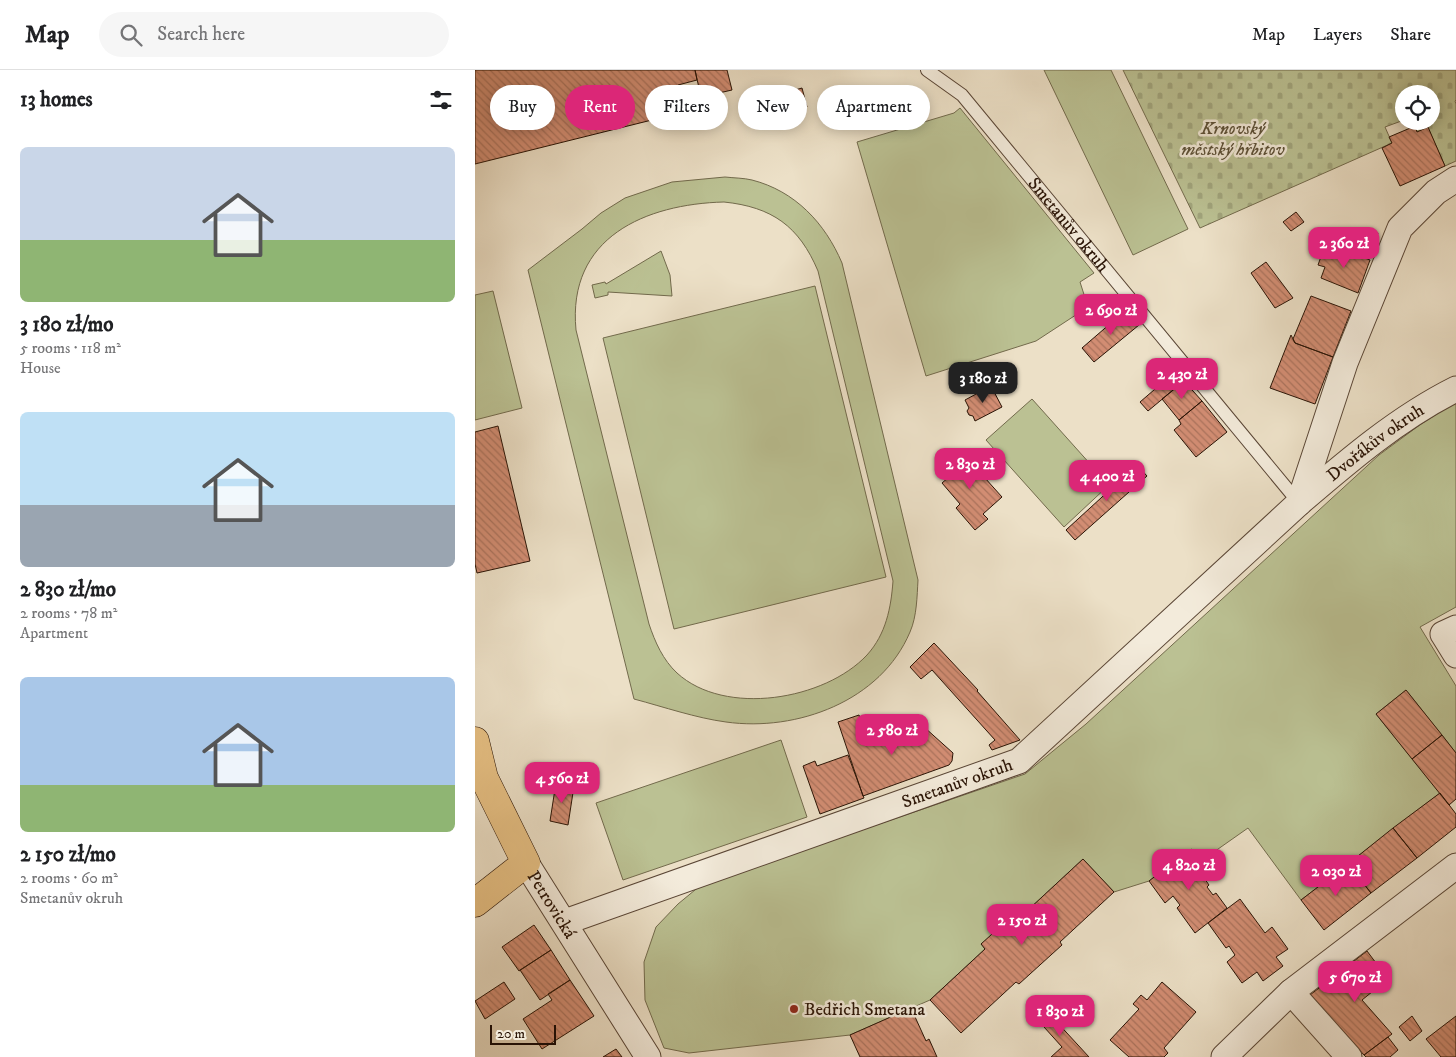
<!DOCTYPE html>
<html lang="en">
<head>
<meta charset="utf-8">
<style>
  :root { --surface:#fff; --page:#f6f6f6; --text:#202124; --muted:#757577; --line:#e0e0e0; --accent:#db2777 }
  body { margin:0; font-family:"IM FELL DW Pica",serif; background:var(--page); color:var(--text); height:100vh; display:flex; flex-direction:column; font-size:19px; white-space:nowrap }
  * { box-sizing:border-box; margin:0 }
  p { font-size:16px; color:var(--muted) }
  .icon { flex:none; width:28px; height:28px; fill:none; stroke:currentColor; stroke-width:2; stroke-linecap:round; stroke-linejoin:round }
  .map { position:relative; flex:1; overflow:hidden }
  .panel { display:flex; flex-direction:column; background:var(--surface); width:475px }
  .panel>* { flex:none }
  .top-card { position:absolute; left:15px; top:15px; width:475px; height:45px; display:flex; gap:10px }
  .tools { position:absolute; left:920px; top:15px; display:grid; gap:10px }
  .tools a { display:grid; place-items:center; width:45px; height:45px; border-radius:50%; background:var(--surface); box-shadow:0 2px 12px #0003; font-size:25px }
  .scale { position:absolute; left:15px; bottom:12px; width:66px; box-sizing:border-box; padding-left:5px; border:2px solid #291305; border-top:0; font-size:14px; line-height:18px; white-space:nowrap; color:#291305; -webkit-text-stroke:4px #f3ebdb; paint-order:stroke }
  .price { position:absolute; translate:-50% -42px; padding:0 11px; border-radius:10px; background:var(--accent); color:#fff; font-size:16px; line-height:32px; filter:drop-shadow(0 1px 2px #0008) }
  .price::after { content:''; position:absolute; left:50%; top:30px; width:15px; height:11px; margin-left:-8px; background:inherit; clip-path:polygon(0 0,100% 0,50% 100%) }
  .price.active { background:#222; color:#fff }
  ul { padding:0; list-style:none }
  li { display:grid; align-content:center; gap:10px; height:265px; padding:0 20px }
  li span { display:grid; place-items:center; height:155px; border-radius:8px; color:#555 }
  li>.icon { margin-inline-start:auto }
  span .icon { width:90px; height:90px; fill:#fffc; stroke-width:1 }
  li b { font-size:21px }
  h2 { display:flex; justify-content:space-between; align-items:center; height:60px; padding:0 20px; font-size:21px }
  .chip { padding:0 18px; border-radius:22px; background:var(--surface); box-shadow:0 2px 12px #0003; font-size:18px; line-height:45px }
  .chip.active { background:var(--accent); color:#fff }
  header { display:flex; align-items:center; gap:30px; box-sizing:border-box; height:70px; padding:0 25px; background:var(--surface); border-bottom:1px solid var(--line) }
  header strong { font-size:24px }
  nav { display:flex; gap:28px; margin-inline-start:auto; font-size:18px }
  .search { width:350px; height:45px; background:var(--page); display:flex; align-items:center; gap:12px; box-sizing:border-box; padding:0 18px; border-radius:28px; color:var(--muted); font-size:19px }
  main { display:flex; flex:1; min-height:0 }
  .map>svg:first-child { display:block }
  .green { fill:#bbc193; stroke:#726a4c; fill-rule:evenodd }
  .cemetery { fill:url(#cemetery-stones); stroke:#726a4c }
  .building { fill:url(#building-back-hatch); stroke:#291305 }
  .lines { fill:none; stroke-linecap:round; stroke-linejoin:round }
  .lane-casing { stroke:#5a4636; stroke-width:14 }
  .street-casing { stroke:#5a4636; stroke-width:27 }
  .primary-casing { stroke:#291305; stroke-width:29 }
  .lane { stroke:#f3ebdb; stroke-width:12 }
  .street { stroke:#f3ebdb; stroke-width:25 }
  .primary { stroke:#e6c084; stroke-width:28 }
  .poi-dot { fill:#8f2418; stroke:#f3ebdb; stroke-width:2 }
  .labels { text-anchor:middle; stroke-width:5; stroke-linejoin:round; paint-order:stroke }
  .park-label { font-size:18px; font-style:italic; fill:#5c5037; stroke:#f3ebdb }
  .street-label { font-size:18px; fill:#291305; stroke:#f3ebdb }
  .poi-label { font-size:18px; fill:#291305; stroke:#f3ebdb; text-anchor:start }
</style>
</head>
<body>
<header>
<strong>Map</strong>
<div class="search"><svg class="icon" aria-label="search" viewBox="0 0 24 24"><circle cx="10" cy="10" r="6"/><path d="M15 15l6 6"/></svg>Search here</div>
<nav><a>Map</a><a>Layers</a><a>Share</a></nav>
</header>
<main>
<section class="panel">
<h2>13 homes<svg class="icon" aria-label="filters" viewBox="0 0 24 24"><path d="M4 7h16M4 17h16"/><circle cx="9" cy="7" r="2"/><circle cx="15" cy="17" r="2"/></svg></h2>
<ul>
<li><span style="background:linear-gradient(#c9d6e8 60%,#8fb573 0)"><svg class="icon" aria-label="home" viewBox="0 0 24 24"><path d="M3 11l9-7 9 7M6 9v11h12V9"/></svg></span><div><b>3 180 zł/mo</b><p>5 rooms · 118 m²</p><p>House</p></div></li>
<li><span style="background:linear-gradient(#bfe0f5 60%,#9aa5b1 0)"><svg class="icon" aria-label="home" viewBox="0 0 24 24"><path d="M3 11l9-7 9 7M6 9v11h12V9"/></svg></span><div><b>2 830 zł/mo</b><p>2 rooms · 78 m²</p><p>Apartment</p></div></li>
<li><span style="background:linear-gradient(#a9c7e8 70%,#8fb573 0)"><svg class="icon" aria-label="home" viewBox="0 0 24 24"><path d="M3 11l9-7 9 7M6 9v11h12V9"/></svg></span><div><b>2 150 zł/mo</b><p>2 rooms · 60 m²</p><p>Smetanův okruh</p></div></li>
</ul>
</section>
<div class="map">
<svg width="981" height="987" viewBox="0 0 981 987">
  <defs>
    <pattern id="cemetery-stones" width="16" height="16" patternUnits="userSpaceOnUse" patternTransform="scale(1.25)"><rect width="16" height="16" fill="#bbc193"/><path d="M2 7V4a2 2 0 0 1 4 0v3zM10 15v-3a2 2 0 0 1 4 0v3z" fill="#a1a57d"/></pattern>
    <pattern id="building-back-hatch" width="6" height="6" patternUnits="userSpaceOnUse" patternTransform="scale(1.25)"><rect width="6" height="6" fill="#d28d73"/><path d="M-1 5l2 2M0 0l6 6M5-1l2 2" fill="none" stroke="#aa725c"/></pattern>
  </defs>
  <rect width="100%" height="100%" fill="#ece0c7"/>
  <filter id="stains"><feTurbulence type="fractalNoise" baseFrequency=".004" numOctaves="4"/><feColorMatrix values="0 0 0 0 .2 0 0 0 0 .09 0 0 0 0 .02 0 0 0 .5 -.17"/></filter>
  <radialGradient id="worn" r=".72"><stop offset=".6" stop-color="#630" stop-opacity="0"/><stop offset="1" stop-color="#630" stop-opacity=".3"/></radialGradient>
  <path class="green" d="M569,0H636L713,159L658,185Z
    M485,38L619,203L605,212L613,237L561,271L451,306L382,72L479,43Z
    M250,107C259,108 269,108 277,110C320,121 350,153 367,193L443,510C442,526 442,546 435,562C406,631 322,662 251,652C221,648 189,637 159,629L53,200L107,159L126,143L150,128L197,112ZM249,132C297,137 324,156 343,201L418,511C416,538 411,564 392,585C350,630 250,647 202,603C188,590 180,572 174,554L101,260C92,167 171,134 249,132Z
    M186,181L195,205L197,226L133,222V225L120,228L117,215L130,212L131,214Z
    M340,216L411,507L199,559L128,268Z
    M18,221L47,338L0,350V225Z
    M557,329L634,415L589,457L511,370Z
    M981,332V537L945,557L981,616V683L931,620L901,644L965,723L826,830L773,758L726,791L717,779L698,794L696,791L686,799L687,801L674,811L639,822L608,789L553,840L549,835L507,874L510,879L455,930L375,965L214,983L189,978L170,930L169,892L181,857L203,834L226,815L550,704L611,654L904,385L946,354Z
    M306,670L332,747L148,810L121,733Z"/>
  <path class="cemetery" d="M648,0H981V30L980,31L981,34V91L970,96L953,58L942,62L937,51H956V24H929V50L910,57L917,73L725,158Z"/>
  <path class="building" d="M0,0H220L222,10L203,15L209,42L0,94Z
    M220,0H252L257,20L226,27Z
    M327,18L332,37L311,42L306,24Z
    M940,56L942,62L953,57L970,96L925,116L907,78L917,73L914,67Z
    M821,142L829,152L816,161L808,152Z
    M896,160L903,163L896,182L889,179Z
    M858,176L895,190L883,223L846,208L850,197L843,195L848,181L855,184Z
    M791,192L818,228L800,238L776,203Z
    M836,226L876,241L858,287L820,273L818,269Z
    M651,240L664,255L619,292L607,278Z
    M816,265L820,273L858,287L840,334L795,318Z
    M701,301L709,311L673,341L665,332Z
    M709,311L727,331L704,350L687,329Z
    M516,316L527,337L500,351L498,346L494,345L492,341L494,338L490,330Z
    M727,331L752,362L721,387L699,360L706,354L704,350Z
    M23,356L55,491L2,503L0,494V362Z
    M484,379L527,427L508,444L513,449L500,460L481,438L485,434L467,413L481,401L471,390Z
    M662,395L672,406L600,470L591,460Z
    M459,573L503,620L502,621L545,670L517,680L514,675L520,670L457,600L446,609L435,597Z
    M931,620L967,665L937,689L901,644Z
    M384,645L395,675L449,657L478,683L477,691L474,695L388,726L363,652Z
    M967,665L981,683V729L974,735L937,689Z
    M373,685L389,728L345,744L328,696L340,691L342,696Z
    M87,714L99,716L93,755L75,751L80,719Z
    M965,723L981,744V757L942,788L918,758Z
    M918,758L942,788L896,823L873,794Z
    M717,779L733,800L727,805L734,815L732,817L738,825L741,823L752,838L720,863L702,838L705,835L698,826L690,833L674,811L687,801L686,800L697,791L698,794Z
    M608,789L639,822L585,872L587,875L544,914L541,912L486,963L455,930L510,879L506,874L549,835L553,840Z
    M873,794L896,823L849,860L826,830Z
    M765,829L790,863L797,857L813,879L801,887L808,896L788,911L782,902L767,913L752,892L760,885L754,876L751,878L733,853Z
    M59,855L76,880L44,901L27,877Z
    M76,880L95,910L65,930L45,900Z
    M892,881L913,909L887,930L917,964L889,985L835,925Z
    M95,910L119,946L67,979L48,949L77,930L73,924Z
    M29,912L40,929L10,949L0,931Z
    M687,912L721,942L689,978L693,983L689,987H654L635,970L664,939L658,934L666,925L672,930Z
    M568,937L614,987H576L587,977L560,947Z
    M436,938L451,971L454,969L462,987H385L375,965Z
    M937,946L947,961L935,971L924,957Z
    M981,946V987H966L951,969Z
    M913,967L923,980L915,987H891L889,985Z
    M141,979L147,987H128Z"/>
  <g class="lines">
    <defs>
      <g id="lane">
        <path id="s1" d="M452,0L487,25L824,433"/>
      </g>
      <g id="street">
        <path d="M824,433L870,293L925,158L961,122L981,109"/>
        <path d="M981,558L968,564L981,585"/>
        <path id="s2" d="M51,793L173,987"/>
        <path id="s3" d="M90,852L544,691L824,433C873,391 923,348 981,319"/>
        <path d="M816,922L874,987"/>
        <path d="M749,987L816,922L981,796"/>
      </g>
      <path id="primary" d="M0,671L9,708L51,793L0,833"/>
    </defs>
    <use href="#lane" class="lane-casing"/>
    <use href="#street" class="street-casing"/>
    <use href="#primary" class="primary-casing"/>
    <use href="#lane" class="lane"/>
    <use href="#street" class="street"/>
    <use href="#primary" class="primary"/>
  </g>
  <circle class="poi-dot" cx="319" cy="939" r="5"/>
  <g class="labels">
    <g class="park-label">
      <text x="758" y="64">Krnovský<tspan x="758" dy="21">městský hřbitov</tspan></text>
    </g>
    <g class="street-label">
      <text dy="6" stroke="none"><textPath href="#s1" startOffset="211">Smetanův okruh</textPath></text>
      <text dy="6" stroke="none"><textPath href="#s3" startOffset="960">Dvořákův okruh</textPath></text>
      <text dy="6" stroke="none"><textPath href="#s3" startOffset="416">Smetanův okruh</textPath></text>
      <text dy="6" stroke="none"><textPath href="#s2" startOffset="49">Petrovická</textPath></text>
    </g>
    <g class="poi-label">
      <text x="329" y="945">Bedřich Smetana</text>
    </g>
  </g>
  <rect width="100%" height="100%" filter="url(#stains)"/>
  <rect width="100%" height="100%" fill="url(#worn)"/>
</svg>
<div class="tools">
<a><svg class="icon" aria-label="locate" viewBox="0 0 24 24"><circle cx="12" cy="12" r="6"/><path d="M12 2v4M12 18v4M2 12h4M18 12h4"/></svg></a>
</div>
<div class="scale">20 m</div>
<b class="price" style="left:869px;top:199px">2 360 zł</b>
<b class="price" style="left:636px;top:266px">2 690 zł</b>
<b class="price" style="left:707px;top:330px">2 430 zł</b>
<b class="price active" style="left:508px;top:334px">3 180 zł</b>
<b class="price" style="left:495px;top:420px">2 830 zł</b>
<b class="price" style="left:632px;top:432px">4 400 zł</b>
<b class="price" style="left:417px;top:686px">2 580 zł</b>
<b class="price" style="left:87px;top:734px">4 560 zł</b>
<b class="price" style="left:714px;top:821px">4 820 zł</b>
<b class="price" style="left:861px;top:827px">2 030 zł</b>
<b class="price" style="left:547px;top:876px">2 150 zł</b>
<b class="price" style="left:880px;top:933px">5 670 zł</b>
<b class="price" style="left:585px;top:967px">1 830 zł</b>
<div class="top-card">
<a class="chip">Buy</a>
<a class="chip active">Rent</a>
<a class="chip">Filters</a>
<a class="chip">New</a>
<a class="chip">Apartment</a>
</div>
</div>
</main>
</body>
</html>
